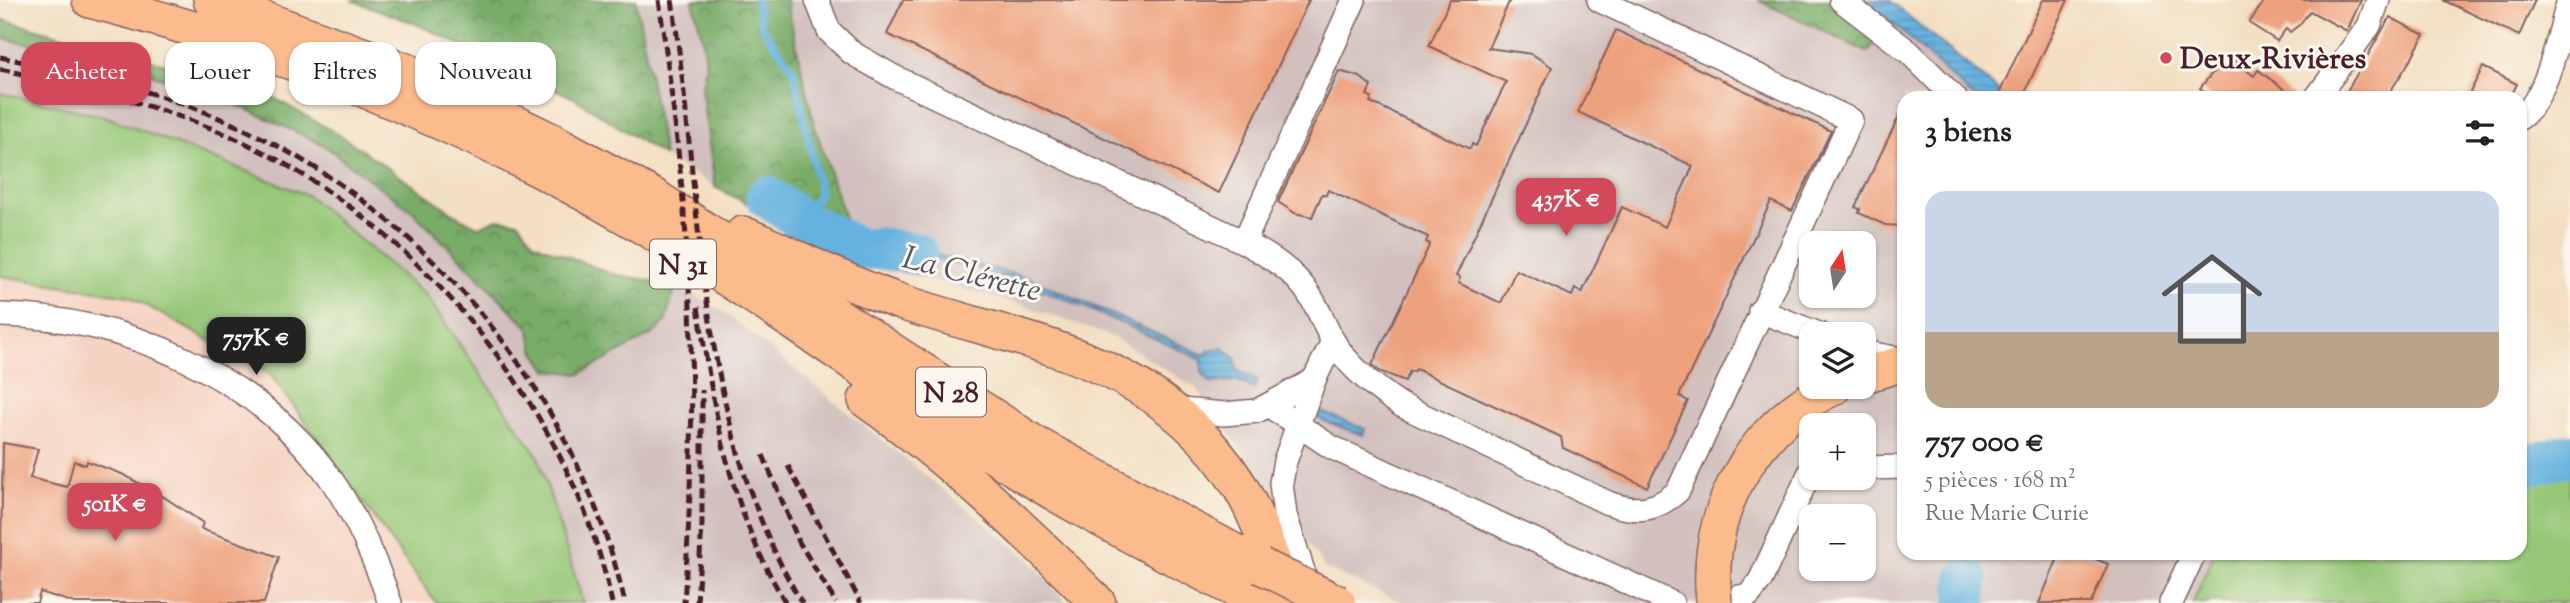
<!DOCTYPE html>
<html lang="fr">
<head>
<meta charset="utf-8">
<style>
  :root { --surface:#fff; --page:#f2f2f2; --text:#222; --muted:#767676; --accent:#d1495b }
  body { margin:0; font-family:"Sorts Mill Goudy",serif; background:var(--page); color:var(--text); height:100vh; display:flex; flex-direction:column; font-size:26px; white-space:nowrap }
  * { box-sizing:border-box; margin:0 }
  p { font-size:23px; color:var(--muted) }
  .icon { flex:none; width:38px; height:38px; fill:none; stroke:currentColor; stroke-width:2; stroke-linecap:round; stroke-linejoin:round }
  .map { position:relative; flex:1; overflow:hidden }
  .side { position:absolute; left:1897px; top:91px; width:630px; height:469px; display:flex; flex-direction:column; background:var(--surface); border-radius:21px; box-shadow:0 2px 5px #0004 }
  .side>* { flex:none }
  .top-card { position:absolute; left:21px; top:42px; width:665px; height:63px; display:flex; gap:14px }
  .needle { width:46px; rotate:12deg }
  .fabs { position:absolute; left:1799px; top:231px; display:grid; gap:14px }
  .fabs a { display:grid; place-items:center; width:77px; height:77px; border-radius:14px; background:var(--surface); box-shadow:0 2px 5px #0004; font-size:35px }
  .price { position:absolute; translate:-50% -60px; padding:0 16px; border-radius:14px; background:var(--accent); color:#fff; font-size:23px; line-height:46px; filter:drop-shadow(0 2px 4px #0008) }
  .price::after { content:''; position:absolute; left:50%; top:42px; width:21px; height:16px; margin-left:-10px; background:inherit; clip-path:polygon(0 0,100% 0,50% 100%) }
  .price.active { background:#222; color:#fff }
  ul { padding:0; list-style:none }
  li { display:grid; align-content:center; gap:14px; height:371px; padding:0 28px }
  li span { display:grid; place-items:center; height:217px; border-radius:21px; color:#555 }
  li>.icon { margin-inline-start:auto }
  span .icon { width:126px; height:126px; fill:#fffc; stroke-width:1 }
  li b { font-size:30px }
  h2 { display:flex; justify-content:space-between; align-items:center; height:84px; padding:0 28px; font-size:30px }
  .pill { padding:0 24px; border-radius:21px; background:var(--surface); box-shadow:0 2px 5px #0004; font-size:24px; line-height:63px }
  .pill.active { background:var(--accent); color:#fff }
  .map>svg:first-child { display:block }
  .built { fill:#f5d3c2 }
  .industrial { fill:#d1c0bd; fill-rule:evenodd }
  .green { fill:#96c777; stroke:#707351; stroke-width:2 }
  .forest { fill:url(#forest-crowns); stroke:#61664a; stroke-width:2 }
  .water { fill:url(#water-rules); stroke:#586885; stroke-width:2 }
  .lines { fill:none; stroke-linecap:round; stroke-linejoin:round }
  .stream { stroke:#66b2df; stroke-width:7 }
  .river { stroke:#66b2df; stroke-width:42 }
  .building { fill:#eea17d }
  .minor-casing { stroke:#856260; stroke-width:26 }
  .highway-casing { stroke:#856260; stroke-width:38 }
  .minor { stroke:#fff; stroke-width:23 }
  .highway { stroke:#fbbb8c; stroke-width:35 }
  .rail { stroke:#4a1f2b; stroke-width:5; stroke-dasharray:10 5; stroke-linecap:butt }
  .highway-bridge-casing { stroke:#856260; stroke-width:38; stroke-linecap:butt }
  .highway-bridge { stroke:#fbbb8c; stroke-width:35 }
  .poi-dot { fill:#d1495b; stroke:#fbf7ec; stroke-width:2.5 }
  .labels { text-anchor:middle; stroke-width:6; stroke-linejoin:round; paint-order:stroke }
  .shield { fill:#fbf7ec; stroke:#7f6065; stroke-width:2 }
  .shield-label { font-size:28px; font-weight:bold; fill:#4a1f2b }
  .poi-label { font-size:30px; font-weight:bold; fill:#4a1f2b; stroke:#fbf7ec; text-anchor:start }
  .water-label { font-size:32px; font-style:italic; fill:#54526a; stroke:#fbf7ec }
</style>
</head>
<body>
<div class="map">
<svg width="2570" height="603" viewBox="0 0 2570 603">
  <defs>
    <pattern id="forest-crowns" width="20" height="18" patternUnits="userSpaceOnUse" patternTransform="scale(1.75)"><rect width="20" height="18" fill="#78ac68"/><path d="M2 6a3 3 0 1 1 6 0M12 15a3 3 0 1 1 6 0" fill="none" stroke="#648b56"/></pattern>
    <pattern id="water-rules" width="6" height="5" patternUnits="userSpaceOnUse" patternTransform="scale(1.75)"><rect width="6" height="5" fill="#66b2df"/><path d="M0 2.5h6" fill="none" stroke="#5690b5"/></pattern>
  </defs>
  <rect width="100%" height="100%" fill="#fbf7ec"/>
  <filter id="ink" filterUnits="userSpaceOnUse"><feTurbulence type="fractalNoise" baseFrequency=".0143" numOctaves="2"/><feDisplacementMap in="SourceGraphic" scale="14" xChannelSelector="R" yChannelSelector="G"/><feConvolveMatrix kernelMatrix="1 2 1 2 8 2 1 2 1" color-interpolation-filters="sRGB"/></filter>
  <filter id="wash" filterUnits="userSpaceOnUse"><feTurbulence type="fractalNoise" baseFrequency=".00686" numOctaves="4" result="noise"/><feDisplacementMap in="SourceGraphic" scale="28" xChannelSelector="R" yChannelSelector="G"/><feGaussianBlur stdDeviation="1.57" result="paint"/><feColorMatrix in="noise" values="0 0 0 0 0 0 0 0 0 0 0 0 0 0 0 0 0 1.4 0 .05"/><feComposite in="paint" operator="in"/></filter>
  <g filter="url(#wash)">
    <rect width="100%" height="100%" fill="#f3dfc2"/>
    <path class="built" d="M0,276L129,296L271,375L436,603H0Z"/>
    <path class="industrial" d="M636,0H693L697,23L702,31L706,75L701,87L715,187L664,156Z
      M786,0H1758L1867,52L1892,23L1974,98H1904V553H2214L2193,603H1404L1326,569L1197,389L1115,338L1023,305L859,261L814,124ZM1811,243H1864V296H1811ZM1811,334H1864V387H1811ZM1811,425H1864V478H1811ZM1811,516H1864V569H1811Z
      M0,38L99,58L214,94L322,144L412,211L529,328L535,352L665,322L676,285L724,312L1031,561L1067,603H583L538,456L425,295L307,195L107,117L0,93Z"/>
    <path class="green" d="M0,93L107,117L307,195L425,295L538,456L583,603H436L271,375L129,296L0,276Z
      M2570,474V603H2193L2214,553H2520V487Z"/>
    <path class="forest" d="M351,0H636L664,156L574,98L414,23Z
      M693,0H786L814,124L859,261L715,187L701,87C713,58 698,28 693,0Z
      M1758,0H1861L1892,23L1867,52Z
      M0,19L260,90L343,137L462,219L480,227L497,219L519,222L534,243L612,274L676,285L665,322L654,333L580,374L547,370L535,352L529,328L469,267L412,211L322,144L214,94L99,58L0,38Z"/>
    <path class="water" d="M1861,0H1889L2000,92L1999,98H1974L1900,29Z
      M859,246L925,252L1029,278L1204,355L1210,350L1223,348L1235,358L1237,371L1258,380L1254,389L1237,380L1211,383L1202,372V360C1105,316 1017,271 910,255C895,253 877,248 863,254Z
      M1319,411L1365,429L1363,435L1316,418Z"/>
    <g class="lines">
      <path class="stream" d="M756,0L762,28L793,69L820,192L804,222"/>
      <path class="river" d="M767,197L804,222L861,250L877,248L917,254
        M2520,468L2570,454
        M1966,603L1967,579"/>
    </g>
    <g id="blocks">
      <path class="building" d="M903,0H1309L1219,193L887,34Z
        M1450,0H1510L1488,48L1532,54L1552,67L1456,276L1460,278L1458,283L1501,303L1516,270L1572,296L1575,289L1582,293L1622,207L1665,227L1693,166L1578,112L1616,30L1831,131L1792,211L1771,201L1679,396L1688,401L1647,487L1563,448L1561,437L1416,369L1414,372L1410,371L1405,381L1379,371L1372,365L1430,244L1426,242L1428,237L1328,190L1326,195L1322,194L1312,217L1295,213L1278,202L1339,71L1360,77L1371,86L1367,95L1372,97L1370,102L1470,149L1472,144L1476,146L1506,82L1429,46Z
        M2043,0H2068L2022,98H1997Z
        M2265,0H2361L2347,31L2310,11L2299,25L2290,32L2286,29L2277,41L2249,23Z
        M2443,0H2535L2519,36Z
        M2390,17L2424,35L2411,59L2386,98H2343Z
        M2233,59L2254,76L2258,70L2296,98H2212L2200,88L2221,62L2227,66Z
        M2483,67L2517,84L2510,98H2467Z
        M1904,106V226L1885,225L1859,213L1860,209L1855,207Z
        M3,443L38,449L30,478L67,487L74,461L86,465L87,461L122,474L164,497L203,523L201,529L279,557L264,603H75L40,592L37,603H0Z
        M2060,553H2081L2108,564L2091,603H2039Z"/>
    </g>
  </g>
  <g filter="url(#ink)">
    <use href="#blocks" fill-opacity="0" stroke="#856260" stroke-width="2"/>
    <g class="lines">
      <defs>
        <path id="minor" d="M817,0L829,31L852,53L894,77L1244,242C1269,256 1295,271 1310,296C1319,309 1324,325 1332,339C1348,367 1375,388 1401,405L1608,503C1637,513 1656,511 1678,491L1851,120L1599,0
          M1841,0L1909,52L1955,98
          M2316,98L2369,26L2378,0
          M2520,118C2548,98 2559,33 2569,0
          M1244,242L1354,0
          M1760,311L1819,334
          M0,315C124,317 258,376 331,479C357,517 375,559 390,603
          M1864,352L1904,360
          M1268,405L1331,447L1672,603
          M1171,409L1224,414L1257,411L1314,380
          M1864,468L1904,467
          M1310,593L1285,515L1281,483L1285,461L1314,380L1333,341
          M1708,603L1749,595L1760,581L1811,470
          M2171,603L2194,553"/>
        <path id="highway" d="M90,0C275,47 460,121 625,216C754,290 873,380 999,459C1083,513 1173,557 1261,603
          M211,0L409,72L552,141L653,196L1037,445L1261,566
          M743,234C797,257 849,285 904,303C1035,346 1158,357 1239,485C1261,521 1273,564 1287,603
          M1864,375L1904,363
          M866,400C950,459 1025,530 1098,603
          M1713,586C1709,503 1758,422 1834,387"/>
      </defs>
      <use href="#minor" class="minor-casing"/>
      <use href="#highway" class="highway-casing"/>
      <use href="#minor" class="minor"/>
      <use href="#highway" class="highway"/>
      <path class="rail" d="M659,0C675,114 689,229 691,343C693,430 690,517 684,603
        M672,0C703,201 694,423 802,603
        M0,57C74,72 149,88 219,118C422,203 576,389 625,603
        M0,69C83,87 165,106 243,142C420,226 572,410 612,603
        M698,307C715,414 728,508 786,603
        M763,455L799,542L836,603
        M788,466L861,603
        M697,603L702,524V390"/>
      <defs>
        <path id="highway-bridge" d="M1261,566L1338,603
          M1713,586L1714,603"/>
      </defs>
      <use href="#highway-bridge" class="highway-bridge-casing"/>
      <use href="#highway-bridge" class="highway-bridge"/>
    </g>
  </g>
  <circle class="poi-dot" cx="2166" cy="58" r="7"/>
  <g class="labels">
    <g class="shield">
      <rect x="650" y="239.5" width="66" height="49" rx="5"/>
      <rect x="916" y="367.5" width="70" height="49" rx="5"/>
    </g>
    <g class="shield-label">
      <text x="683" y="274">N 31</text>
      <text x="951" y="402">N 28</text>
    </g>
    <g class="poi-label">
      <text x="2180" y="68">Deux-Rivières</text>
    </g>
    <g class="water-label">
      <text transform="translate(972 273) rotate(14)" y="11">La Clérette</text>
    </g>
  </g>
</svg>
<div class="fabs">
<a><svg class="needle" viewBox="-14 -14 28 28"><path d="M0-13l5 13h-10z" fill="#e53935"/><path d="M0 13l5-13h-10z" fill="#767676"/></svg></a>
<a><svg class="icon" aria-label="layers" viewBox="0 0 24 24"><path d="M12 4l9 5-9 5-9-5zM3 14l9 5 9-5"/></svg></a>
<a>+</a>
<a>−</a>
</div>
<b class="price" style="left:1566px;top:238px">437K €</b>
<b class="price active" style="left:256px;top:377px">757K €</b>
<b class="price" style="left:115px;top:543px">501K €</b>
<div class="top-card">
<a class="pill active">Acheter</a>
<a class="pill">Louer</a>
<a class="pill">Filtres</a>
<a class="pill">Nouveau</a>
</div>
<section class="side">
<h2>3 biens<svg class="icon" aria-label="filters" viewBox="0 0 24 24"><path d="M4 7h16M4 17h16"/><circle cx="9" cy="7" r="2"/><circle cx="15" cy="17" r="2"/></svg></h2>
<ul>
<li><span style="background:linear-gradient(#c9d6e8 65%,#b9a48a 0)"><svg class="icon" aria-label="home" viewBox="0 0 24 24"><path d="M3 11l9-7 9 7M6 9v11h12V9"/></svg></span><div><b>757 000 €</b><p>5 pièces · 168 m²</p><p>Rue Marie Curie</p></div></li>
</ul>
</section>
</div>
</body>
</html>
